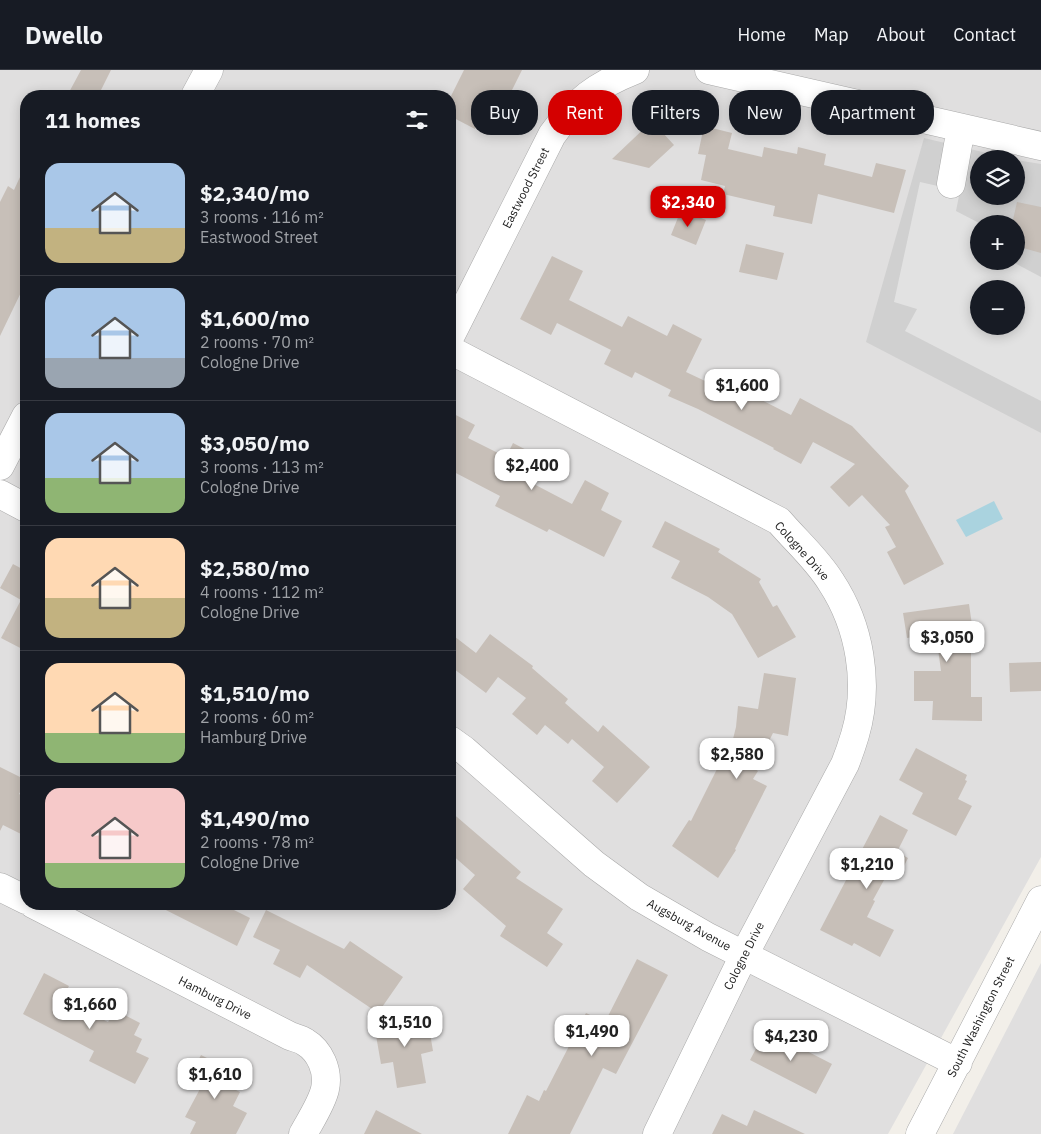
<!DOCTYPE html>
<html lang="en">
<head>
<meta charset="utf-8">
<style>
  :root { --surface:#171b24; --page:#20242c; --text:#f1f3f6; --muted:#9ea1a6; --line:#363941; --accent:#d40000 }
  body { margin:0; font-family:"IBM Plex Sans",sans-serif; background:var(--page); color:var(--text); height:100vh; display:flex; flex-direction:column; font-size:19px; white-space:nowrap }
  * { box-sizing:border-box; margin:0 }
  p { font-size:16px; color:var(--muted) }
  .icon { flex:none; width:28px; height:28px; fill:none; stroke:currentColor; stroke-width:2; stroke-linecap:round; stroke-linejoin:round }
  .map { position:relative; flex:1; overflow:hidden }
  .side { position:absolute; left:20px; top:20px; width:436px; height:820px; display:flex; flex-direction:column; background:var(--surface); border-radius:20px; box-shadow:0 2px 12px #0003 }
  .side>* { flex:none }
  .guide { position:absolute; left:471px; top:20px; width:475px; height:45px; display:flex; gap:10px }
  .fabs { position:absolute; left:970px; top:80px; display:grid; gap:10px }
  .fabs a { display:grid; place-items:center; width:55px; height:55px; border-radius:50%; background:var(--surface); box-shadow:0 2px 12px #0003; font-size:25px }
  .price { position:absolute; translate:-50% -42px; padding:0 11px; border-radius:10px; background:#fff; color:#222; font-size:16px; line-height:32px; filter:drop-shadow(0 1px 2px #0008) }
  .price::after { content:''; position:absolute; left:50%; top:30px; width:15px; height:11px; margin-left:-8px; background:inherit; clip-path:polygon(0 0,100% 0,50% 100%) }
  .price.on { background:var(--accent); color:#fff }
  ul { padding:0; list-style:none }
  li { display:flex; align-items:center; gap:15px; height:125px; padding:0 25px }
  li+li { border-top:1px solid var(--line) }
  li span { display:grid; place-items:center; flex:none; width:140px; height:100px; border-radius:15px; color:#555 }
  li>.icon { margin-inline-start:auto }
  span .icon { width:60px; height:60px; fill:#fffc; stroke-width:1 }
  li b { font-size:21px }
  h2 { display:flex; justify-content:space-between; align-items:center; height:60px; padding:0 25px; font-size:21px }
  .pill { padding:0 18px; border-radius:20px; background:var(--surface); box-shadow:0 2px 12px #0003; font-size:18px; line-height:45px }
  .pill.on { background:var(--accent); color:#fff }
  header { display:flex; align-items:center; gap:30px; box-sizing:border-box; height:70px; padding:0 25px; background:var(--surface); border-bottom:1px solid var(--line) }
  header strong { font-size:24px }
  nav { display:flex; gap:28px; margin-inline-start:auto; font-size:18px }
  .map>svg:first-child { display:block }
  .residential { fill:#e0dfdf; fill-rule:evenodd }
  .religious { fill:#d0d0d0; fill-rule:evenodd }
  .parking { fill:#e2e2e2; fill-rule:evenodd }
  .water { fill:#aad3df }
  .building { fill:#c7bfb8 }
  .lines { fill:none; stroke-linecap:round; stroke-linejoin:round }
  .minor-casing { stroke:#a9a9a9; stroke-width:29 }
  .minor { stroke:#fff; stroke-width:28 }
  .labels { text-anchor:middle; stroke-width:5; stroke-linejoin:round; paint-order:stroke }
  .street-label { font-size:12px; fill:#222; stroke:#fff }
</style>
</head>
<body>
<header>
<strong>Dwello</strong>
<nav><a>Home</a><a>Map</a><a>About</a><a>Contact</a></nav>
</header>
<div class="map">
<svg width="1041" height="1064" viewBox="0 0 1041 1064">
  <rect width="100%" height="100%" fill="#f2efe9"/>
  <path class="residential" d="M0,0H1041V787L888,1064H0ZM26,26H450V834H26ZM979,89H1016V126H979ZM979,154H1016V191H979ZM979,219H1016V256H979Z
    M1041,893V1064H953Z"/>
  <path class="religious" d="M924,68L1012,89H979V126H1016V90L1041,94V363L866,272ZM979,154H1016V191H979ZM979,219H1016V256H979Z"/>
  <path class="parking" d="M920,112L960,121L956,141L981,154H979V191H1011L1041,207V331L905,261L917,239L894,232ZM979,219H1016V256H979Z"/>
  <path class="water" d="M994,431L1003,449L966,467L956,450Z"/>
  <path class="building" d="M81,0H111L98,26H67Z
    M464,0H522L506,32L493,25L475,59L450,46V28Z
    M652,51L674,75L649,98L612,89Z
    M704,56L732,63L728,79L762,87L764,77L797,84L798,77L826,84L824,95L872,107L876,93L906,100L894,143L818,124L812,154L773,146L775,136L723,124L725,116L701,110L706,85L698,84Z
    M26,94V152L20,164L26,167V212L0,266V132L8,116L14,120Z
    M1017,132L1041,137V183L1016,176V154H1012Z
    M681,140L706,150L696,175L671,165Z
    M746,174L784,183L777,210L739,202Z
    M552,186L583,201L569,230L622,257L628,246L667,266L673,254L702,269L686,302L722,319L726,312L791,345L800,328L852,356L909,416L905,421L944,494L904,515L887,482L896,477L885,457L890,455L862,425L849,437L830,417L855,394L813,372L801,394L773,379L774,378L698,339L668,326L671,320L635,302L632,308L604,294L611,280L557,253L551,265L520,249Z
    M450,342L475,355L468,368L506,387L513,373L538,386L526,410L572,434L585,410L609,423L601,440L622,451L604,487L549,459L547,462L495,436L500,426L452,401L450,404Z
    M665,451L720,479L718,482L761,509L759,512L773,537L777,535L796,567L758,588L732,544L708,527L671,508L680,491L652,477Z
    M13,494L26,501V581L1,568L21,530L0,518Z
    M969,534L976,583H971V627H982V651L932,650L933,631H914V601H941L936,564L907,568L903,543Z
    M450,563L476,583L490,564L533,596L532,598L568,629L565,633L598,662L603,655L650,697L617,733L592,711L604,697L572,669L568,674L545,655L537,665L512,644L526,628L498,607L486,623L450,596Z
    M1041,592V621L1010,622L1009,593Z
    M764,603L796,608L788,666L773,663L755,699L758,701L753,709L767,716L735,779L736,780L718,808L672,776L689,750L691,751L721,691L727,693L736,657L738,636L758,639Z
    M916,678L967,705L965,710L967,711L958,729L972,736L956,766L912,744L923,723L899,710Z
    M0,697L26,710L19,724L26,728V753L21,764L3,755L0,761Z
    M450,741L521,802L516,808L563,839L547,863L563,874L547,897L500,866L506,856L463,819L475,805L450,783Z
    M880,745L908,760L897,782L908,788L899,806L889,801L873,830L875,831L867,847L894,860L880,887L854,873L852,876L820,860Z
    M154,834H222L250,848L237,876Z
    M266,840L344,879L350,871L403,907L378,943L307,895L300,908L273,894L280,880L253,867Z
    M637,889L668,905L616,1004L603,998L570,1064H508L527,1025L539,1031L544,1020L546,1021L586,943L605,952Z
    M44,903L69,916L62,929L108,952L115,940L140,953L134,965L142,969L136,982L149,988L135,1014L89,991L94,981L23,944Z
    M427,945L433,981L421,984L426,1013L397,1018L393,992L381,994L374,954Z
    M766,960L832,994L816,1024L750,990Z
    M201,985L237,1003L230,1017L240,1022L233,1036L247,1043L236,1064H190L196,1052L185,1047L201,1017L188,1010Z
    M376,1040L422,1064H364Z
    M754,1040L805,1064H712L722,1044L747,1056Z"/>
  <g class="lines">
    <defs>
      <path id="minor" d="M709,0L1041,76
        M195,26L209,0
        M951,114L961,58
        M450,267L552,65C577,30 595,16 635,0
        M450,280L779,451C796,471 817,489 831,512C860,556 870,614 855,665C852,675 849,684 845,694L744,885L657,1064
        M0,396L26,346
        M0,424L26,438
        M450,670L464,680L594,794L639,827L708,867L958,993
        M0,817L26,830
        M33,834L290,966C295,968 301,969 305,972C320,981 329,1001 325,1019C322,1033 310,1051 303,1064
        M920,1064L1041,830"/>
    </defs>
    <use href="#minor" class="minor-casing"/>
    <use href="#minor" class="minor"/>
  </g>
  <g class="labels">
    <g class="street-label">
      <text transform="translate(526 118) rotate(-63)" y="4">Eastwood Street</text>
      <text transform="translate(802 481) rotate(48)" y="4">Cologne Drive</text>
      <text transform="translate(689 855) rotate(29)" y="4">Augsburg Avenue</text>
      <text transform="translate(744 886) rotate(-63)" y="4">Cologne Drive</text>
      <text transform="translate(215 928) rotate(27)" y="4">Hamburg Drive</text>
      <text transform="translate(981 947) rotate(-63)" y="4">South Washington Street</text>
    </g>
  </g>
</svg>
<div class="fabs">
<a><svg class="icon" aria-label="layers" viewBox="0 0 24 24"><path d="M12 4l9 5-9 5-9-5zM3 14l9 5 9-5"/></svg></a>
<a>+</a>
<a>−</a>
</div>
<b class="price on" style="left:688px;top:158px">$2,340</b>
<b class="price" style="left:742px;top:341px">$1,600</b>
<b class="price" style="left:532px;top:421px">$2,400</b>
<b class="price" style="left:947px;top:593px">$3,050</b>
<b class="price" style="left:737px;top:710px">$2,580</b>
<b class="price" style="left:867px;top:820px">$1,210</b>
<b class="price" style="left:90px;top:960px">$1,660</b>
<b class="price" style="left:405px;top:978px">$1,510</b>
<b class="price" style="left:592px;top:987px">$1,490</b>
<b class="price" style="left:791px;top:992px">$4,230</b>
<b class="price" style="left:215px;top:1030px">$1,610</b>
<div class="guide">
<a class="pill">Buy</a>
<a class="pill on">Rent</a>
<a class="pill">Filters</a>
<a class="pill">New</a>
<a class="pill">Apartment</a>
</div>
<section class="side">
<h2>11 homes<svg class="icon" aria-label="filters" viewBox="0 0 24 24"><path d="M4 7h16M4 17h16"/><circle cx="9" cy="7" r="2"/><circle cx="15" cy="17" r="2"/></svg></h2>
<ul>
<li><span style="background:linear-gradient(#a9c7e8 65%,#c2b280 0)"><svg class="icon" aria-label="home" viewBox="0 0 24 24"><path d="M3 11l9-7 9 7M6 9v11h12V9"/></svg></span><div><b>$2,340/mo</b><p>3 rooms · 116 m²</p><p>Eastwood Street</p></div></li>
<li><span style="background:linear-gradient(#a9c7e8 70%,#9aa5b1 0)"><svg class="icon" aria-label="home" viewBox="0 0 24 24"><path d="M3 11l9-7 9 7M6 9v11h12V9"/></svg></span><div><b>$1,600/mo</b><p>2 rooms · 70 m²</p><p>Cologne Drive</p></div></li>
<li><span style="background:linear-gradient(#a9c7e8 65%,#8fb573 0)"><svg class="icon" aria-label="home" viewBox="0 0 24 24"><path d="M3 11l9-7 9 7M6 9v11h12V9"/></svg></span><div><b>$3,050/mo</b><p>3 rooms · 113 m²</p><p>Cologne Drive</p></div></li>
<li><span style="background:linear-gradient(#ffd9b3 60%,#c2b280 0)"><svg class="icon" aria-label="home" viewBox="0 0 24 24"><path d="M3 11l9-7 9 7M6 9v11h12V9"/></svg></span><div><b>$2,580/mo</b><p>4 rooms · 112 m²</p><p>Cologne Drive</p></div></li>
<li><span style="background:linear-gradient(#ffd9b3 70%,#8fb573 0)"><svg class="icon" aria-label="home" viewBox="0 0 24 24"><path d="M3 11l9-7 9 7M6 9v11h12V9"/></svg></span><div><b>$1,510/mo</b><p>2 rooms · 60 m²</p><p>Hamburg Drive</p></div></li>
<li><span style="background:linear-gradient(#f6c9c9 75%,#8fb573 0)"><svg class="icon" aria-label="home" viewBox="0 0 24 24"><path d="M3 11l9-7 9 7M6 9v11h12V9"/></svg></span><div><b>$1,490/mo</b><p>2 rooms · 78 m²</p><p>Cologne Drive</p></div></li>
</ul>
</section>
</div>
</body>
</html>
